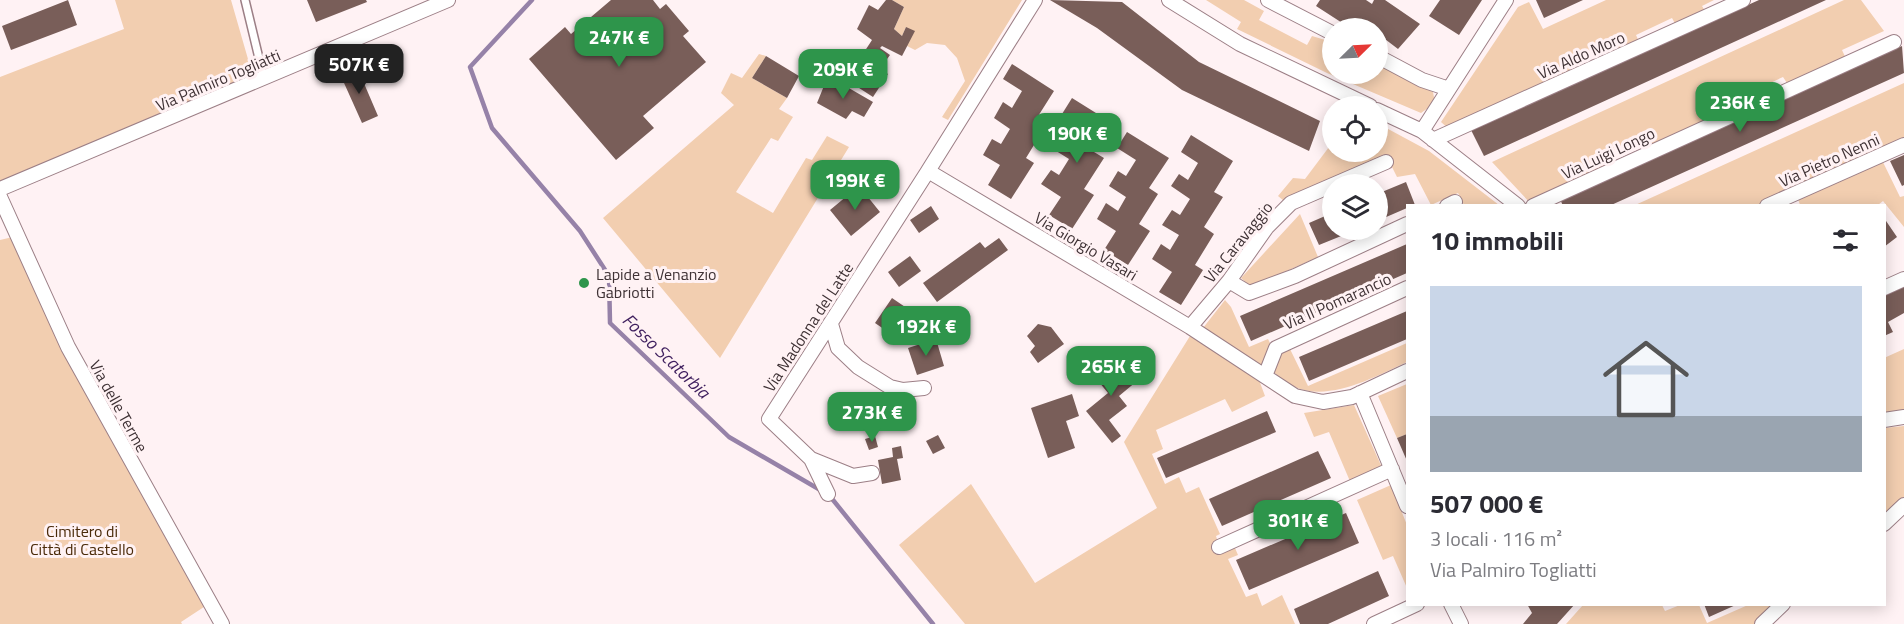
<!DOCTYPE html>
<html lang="it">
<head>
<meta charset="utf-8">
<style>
  :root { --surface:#fff; --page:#f7f7f7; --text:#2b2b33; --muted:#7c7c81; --line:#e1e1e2; --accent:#2e954b }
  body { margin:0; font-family:"Titillium Web",sans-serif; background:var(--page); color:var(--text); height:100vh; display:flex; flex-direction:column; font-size:22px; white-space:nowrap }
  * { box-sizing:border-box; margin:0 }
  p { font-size:20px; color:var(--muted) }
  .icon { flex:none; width:33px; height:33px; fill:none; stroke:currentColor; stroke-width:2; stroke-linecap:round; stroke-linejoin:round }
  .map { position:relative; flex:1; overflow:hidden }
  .drawer { position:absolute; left:1406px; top:204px; width:480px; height:402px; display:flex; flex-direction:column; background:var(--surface); border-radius:0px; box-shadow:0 3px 15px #0003 }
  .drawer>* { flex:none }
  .needle { width:39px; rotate:66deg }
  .buttons { position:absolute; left:1322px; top:18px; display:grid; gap:12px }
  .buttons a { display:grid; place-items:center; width:66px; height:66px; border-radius:50%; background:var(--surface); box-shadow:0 3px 15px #0003; font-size:30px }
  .price { position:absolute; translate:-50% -51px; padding:0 14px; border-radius:12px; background:var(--accent); color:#fff; font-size:20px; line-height:39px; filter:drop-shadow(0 2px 3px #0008) }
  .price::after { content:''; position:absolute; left:50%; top:36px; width:18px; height:14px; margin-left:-9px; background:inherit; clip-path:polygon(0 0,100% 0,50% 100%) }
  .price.active { background:#222; color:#fff }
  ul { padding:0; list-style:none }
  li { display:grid; align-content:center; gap:12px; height:318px; padding:0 24px }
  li+li { border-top:2px solid var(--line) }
  li span { display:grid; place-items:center; height:186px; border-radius:0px; color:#555 }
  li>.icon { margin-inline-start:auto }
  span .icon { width:108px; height:108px; fill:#fffc; stroke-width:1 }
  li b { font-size:26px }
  h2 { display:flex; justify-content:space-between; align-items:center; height:72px; padding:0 24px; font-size:26px }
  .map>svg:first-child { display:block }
  .green { fill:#f2ceb0 }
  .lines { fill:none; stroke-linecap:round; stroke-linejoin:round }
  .stream { stroke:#9682a8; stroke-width:4.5 }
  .building { fill:#795e59 }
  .service-casing { stroke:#9c7f86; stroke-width:10 }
  .minor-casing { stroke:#9c7f86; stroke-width:16 }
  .service { stroke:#fff; stroke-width:7 }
  .minor { stroke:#fff; stroke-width:14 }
  .poi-dot { fill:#2e954b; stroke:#fff2f4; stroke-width:2 }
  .labels { text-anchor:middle; stroke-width:6; stroke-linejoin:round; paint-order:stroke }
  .street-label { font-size:16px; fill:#3f3235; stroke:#fff2f4 }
  .poi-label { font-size:16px; fill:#3f3235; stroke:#fff2f4; text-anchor:start }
  .park-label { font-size:16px; fill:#4a2a09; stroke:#fff2f4 }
  .water-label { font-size:18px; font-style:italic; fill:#3f1f5e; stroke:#fff2f4 }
</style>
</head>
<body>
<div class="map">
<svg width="1904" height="624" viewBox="0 0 1904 624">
  <rect width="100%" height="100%" fill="#fff2f4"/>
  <path class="green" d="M115,0H231L250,66L251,84L0,189V77L124,29Z
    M892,0H1022L948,120L942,117L965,81L957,58L945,45L927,43L915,50L907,46L906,27L902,36L894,29L904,7Z
    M1206,0H1244L1264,11L1259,20L1307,45L1312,36L1332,42V74H1377V63L1433,92L1435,103L1421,113L1327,73L1237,29L1241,22Z
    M1606,0H1714L1702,6L1708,16L1678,29L1672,18L1636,35L1641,46L1611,59L1603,46L1567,62L1574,76L1451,131L1441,122L1518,7L1529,2L1543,29Z
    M1844,0H1861L1884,31L1842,50L1848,63L1791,89L1783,77L1720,106L1726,117L1655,149L1646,135L1601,157L1606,172L1532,205L1492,162Z
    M759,54L766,56L752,78L787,98L779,109L793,117L778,141L771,138L736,192L773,213L806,158L812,160L827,136L849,147L720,358L603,218L734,105L721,93L731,73L742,78Z
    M1904,83V145L1880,156L1900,197L1904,196V227L1883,201L1878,205H1800L1796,193L1767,205L1633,206Z
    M1377,123L1429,151L1499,205H1464L1458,193L1431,205L1415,174L1397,177L1387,157L1284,201L1278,196L1293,178L1305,179L1332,143V152H1377Z
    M1300,214L1318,257L1251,287L1241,278Z
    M17,236L210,603L181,622L182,624H0V240Z
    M1225,300L1231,307L1249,347L1268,339L1271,345L1262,366L1203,328Z
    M1190,336L1259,380L1265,396L1232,412L1225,399L1156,430L1163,449L1152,454L1165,484L1179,477L1186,493L1199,487L1220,534L1216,536L1219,546L1232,541L1238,555L1228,559L1246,597L1257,593L1262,606L1282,595L1295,624H965L899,545L971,484L1035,583L1157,508L1124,442Z
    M1407,343V362C1366,381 1310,413 1273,371L1279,353L1290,349L1308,386Z
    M1904,349V412L1884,415V358Z
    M1407,384V434L1397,438L1378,396Z
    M1354,405L1384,472L1352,486L1329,432L1314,437L1304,413Z
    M1904,426V497L1884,517V428Z
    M1391,485L1407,525V588L1393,556L1383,560L1357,500Z
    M1583,605H1662L1665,611L1680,605H1699L1707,623L1748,605H1777L1755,624H1566Z"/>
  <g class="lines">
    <path class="stream" d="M532,0L470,67L492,128L580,231L609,276L610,323L729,437L822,491
      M829,495L933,624"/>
  </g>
  <path class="building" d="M68,0L77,25L11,50L2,26Z
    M307,0H366L367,2L316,22Z
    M611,0H653L660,9L666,4L689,31L683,36L706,62L643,116L654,128L616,160L529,59L565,27L571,34Z
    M886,0H892L904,7L894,29L902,36L906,27L915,31L902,56L882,46L880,48L890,55L880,69L888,74L873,97L856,86L864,75L853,69L872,40L857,29L869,5L878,10Z
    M1050,0L1122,2L1199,62L1320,121L1309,151L1182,90L1097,28Z
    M1320,0H1366L1372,4L1374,0H1385L1420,24L1398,49L1377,33V28H1372L1362,21L1357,28H1350L1316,6Z
    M1440,0H1482L1459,35L1429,16Z
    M1536,0H1583L1544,18Z
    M1759,0H1826L1484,156L1471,130Z
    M1902,46L1904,73L1609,206H1563L1560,199Z
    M766,56L799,76L787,98L752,78Z
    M1012,64L1054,91L1035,121L1045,127L1026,158L1034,163L1011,199L988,185L1000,165L983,155L992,139L1001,144L1010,129L994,118L1003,102L1012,108L1022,91L1003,79Z
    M357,67L378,116L362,123L340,74Z
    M828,76L873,102L864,117L852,111L846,119L817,103Z
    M1072,98L1112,123L1094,152L1104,158L1084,189L1094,195L1072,229L1049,215L1061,197L1041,184L1051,170L1059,175L1069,159L1053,149L1063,134L1072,140L1080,126L1062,114Z
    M1127,132L1169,158L1149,188L1158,194L1139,224L1150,231L1128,265L1104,250L1116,231L1097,219L1106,203L1118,211L1126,197L1109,186L1118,171L1126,176L1136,160L1117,148Z
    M1191,135L1233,161L1214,192L1223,197L1204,227L1214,234L1195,265L1203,270L1181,305L1159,292L1172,272L1152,259L1161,244L1170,250L1179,235L1162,225L1172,210L1180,215L1190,199L1171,186L1179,174L1188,180L1198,163L1181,152Z
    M1904,155V185L1902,186L1890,161Z
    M1406,182L1415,205L1407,206V208L1377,221V194Z
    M859,186L880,212L851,236L830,210Z
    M931,206L939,219L919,233L910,220Z
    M1332,213V230H1356L1319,245L1309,223Z
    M1884,218L1897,237L1884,247Z
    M999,238L1008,250L937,302L923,283L980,242L985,248Z
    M1407,244V273L1251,341L1240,316Z
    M910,256L921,271L899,287L888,272Z
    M1904,285V313L1888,322L1893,332L1884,336V295Z
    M892,298L911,311L894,336L875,323Z
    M1407,311V339L1309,381L1299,357Z
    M1038,324L1051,327L1064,344L1038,363L1030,352L1035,346L1027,336Z
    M936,339L944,366L917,375L908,348Z
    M1118,357L1137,381L1119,396L1127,406L1109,420L1121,436L1112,443L1086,411L1108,393L1094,376Z
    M1072,394L1079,416L1066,421L1075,448L1048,458L1031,408Z
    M1267,411L1276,432L1166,478L1157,458Z
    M1407,434V461L1397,438Z
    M938,435L945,448L933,454L926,441Z
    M875,436L878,447L869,450L865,439Z
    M901,446L903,458L897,459L901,480L882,484L878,460L893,457L892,448Z
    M1318,451L1331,478L1222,526L1209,499Z
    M1346,513L1359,543L1249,590L1236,560Z
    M1378,571L1389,596L1328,624H1300L1294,609Z
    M1527,604H1575L1557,624H1523L1532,613Z
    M1704,604H1738L1709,617Z"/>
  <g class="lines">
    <defs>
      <path id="service" d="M245,0L264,79"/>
      <path id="minor" d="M1035,0L928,171L1190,327L1295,396L1323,402L1352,397L1407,371
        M1169,0L1240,44L1370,106
        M1268,0L1332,33
        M1377,56L1422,80L1449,89
        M1377,110L1422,131L1518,206
        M1422,131L1506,0
        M1433,140L1743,0
        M0,189L448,0
        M0,197L68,347L222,624
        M1447,206L1455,202
        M1533,206L1894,42
        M1767,206L1904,145
        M1229,281L1249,293L1295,276L1407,224
        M1884,288L1904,279
        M831,324L838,348L858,367L890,387L903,390L924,388
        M1190,327L1229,281L1267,227L1291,203L1386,162
        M1265,376L1276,348L1407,288
        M1360,393L1407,506
        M1884,420L1904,417
        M811,459L853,476L872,473
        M828,494L811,459L769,419L928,171
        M1884,524L1904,505
        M1219,547L1392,469
        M1451,604L1461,624
        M1374,624L1417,604
        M1762,624L1783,604"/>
    </defs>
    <use href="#service" class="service-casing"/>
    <use href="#minor" class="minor-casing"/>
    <use href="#service" class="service"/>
    <use href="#minor" class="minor"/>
  </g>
  <circle class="poi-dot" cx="584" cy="283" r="6"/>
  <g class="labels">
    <g class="street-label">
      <text transform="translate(1581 55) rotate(-24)" y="6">Via Aldo Moro</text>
      <text transform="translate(218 80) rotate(-23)" y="6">Via Palmiro Togliatti</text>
      <text transform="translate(1608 153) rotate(-25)" y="6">Via Luigi Longo</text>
      <text transform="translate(1829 160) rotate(-24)" y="6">Via Pietro Nenni</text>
      <text transform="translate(1238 242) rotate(-51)" y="6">Via Caravaggio</text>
      <text transform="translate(1086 246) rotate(31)" y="6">Via Giorgio Vasari</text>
      <text transform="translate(1337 301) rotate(-24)" y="6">Via Il Pomarancio</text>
      <text transform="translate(808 327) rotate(-57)" y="6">Via Madonna del Latte</text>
      <text transform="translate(119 406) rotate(61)" y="6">Via delle Terme</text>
    </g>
    <g class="poi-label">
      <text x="596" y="280">Lapide a Venanzio<tspan x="596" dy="18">Gabriotti</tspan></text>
    </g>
    <g class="park-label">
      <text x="82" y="537">Cimitero di<tspan x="82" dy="18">Città di Castello</tspan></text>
    </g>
    <g class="water-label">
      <text transform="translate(666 356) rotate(44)" y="6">Fosso Scatorbia</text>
    </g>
  </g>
</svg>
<div class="buttons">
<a><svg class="needle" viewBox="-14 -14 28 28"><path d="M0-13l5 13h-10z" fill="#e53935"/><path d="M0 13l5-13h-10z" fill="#7c7c81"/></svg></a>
<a><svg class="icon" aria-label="locate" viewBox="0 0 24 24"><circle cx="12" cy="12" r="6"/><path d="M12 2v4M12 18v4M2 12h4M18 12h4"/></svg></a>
<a><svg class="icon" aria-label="layers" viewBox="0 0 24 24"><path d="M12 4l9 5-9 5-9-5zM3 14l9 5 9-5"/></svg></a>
</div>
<b class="price" style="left:619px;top:68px">247K €</b>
<b class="price active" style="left:359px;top:95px">507K €</b>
<b class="price" style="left:843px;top:100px">209K €</b>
<b class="price" style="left:1740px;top:133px">236K €</b>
<b class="price" style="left:1077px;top:164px">190K €</b>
<b class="price" style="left:855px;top:211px">199K €</b>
<b class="price" style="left:926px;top:357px">192K €</b>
<b class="price" style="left:1111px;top:397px">265K €</b>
<b class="price" style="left:872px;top:443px">273K €</b>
<b class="price" style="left:1298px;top:551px">301K €</b>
<section class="drawer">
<h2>10 immobili<svg class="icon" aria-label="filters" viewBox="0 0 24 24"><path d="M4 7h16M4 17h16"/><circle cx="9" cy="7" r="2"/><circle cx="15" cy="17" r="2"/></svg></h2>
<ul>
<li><span style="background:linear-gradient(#c9d6e8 70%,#9aa5b1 0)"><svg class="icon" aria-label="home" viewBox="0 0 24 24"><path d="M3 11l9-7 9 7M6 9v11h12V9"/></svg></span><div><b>507 000 €</b><p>3 locali · 116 m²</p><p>Via Palmiro Togliatti</p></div></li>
</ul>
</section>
</div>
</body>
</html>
